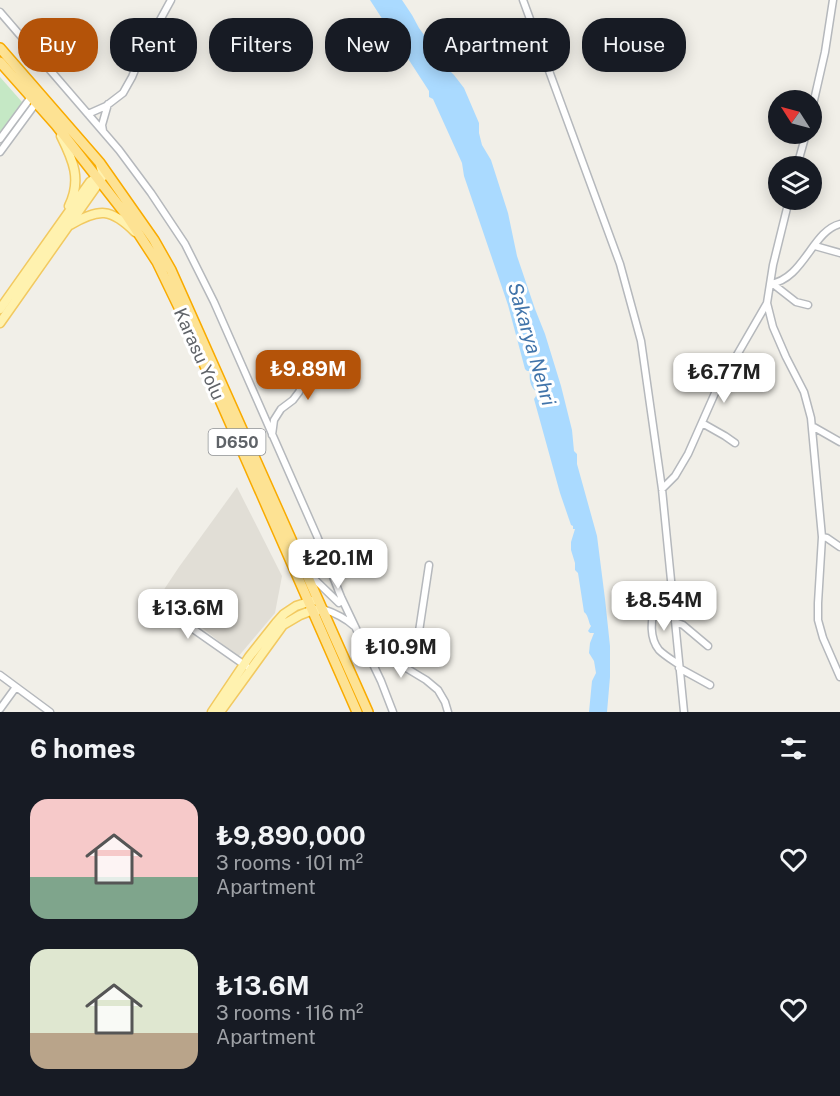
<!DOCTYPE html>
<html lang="en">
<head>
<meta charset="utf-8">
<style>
  :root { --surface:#171b24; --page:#20242c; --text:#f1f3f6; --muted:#9ea1a6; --accent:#b45309 }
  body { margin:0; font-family:"Public Sans",sans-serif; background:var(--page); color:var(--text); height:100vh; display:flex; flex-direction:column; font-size:22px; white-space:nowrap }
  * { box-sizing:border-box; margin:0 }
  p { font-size:20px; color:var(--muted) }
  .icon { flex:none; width:33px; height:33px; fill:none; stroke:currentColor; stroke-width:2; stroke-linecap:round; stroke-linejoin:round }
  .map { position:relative; height:712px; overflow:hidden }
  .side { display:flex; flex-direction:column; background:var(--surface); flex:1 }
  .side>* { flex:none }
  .banner { position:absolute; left:18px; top:18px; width:804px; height:54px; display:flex; gap:12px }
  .needle { width:39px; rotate:306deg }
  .tools { position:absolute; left:768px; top:90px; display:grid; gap:12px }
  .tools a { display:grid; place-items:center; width:54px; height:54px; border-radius:50%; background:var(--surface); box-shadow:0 3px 15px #0003; font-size:30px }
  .price { position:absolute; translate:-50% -51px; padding:0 14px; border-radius:12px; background:#fff; color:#222; font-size:20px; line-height:39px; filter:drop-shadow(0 2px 3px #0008) }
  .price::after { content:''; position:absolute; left:50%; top:36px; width:18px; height:14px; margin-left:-9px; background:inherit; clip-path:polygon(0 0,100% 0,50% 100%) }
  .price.current { background:var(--accent); color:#fff }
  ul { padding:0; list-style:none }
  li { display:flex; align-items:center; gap:18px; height:150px; padding:0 30px }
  li span { display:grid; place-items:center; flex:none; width:168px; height:120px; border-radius:18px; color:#555 }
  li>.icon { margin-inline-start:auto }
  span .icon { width:72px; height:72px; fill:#fffc; stroke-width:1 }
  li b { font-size:26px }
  h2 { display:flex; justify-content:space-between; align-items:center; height:72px; padding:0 30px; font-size:26px }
  .tag { padding:0 21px; border-radius:24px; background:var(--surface); box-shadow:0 3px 15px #0003; font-size:21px; line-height:54px }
  .tag.current { background:var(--accent); color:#fff }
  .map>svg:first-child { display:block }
  .education { fill:#e1ded6 }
  .green { fill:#c5e8c5 }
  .water { fill:#aadaff }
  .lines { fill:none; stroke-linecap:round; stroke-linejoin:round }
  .minor-casing { stroke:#b5b8bc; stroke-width:9 }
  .major-casing { stroke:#f2c960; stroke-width:11 }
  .highway-casing { stroke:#f9ab00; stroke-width:12 }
  .minor { stroke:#fff; stroke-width:6 }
  .major { stroke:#fff2af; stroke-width:8 }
  .highway { stroke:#fde293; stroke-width:9 }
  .labels { text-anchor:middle; stroke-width:6; stroke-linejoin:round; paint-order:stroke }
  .shield { fill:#fff; stroke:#8f9295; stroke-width:1.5 }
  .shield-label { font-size:16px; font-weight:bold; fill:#5f6368 }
  .street-label { font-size:18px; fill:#5f6368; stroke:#fff }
  .water-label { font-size:20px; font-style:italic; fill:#4174aa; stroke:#fff }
</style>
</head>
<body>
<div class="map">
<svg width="840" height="712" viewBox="0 0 840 712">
  <rect width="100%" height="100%" fill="#f1efe8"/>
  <path class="education" d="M237,487L282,576L275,613L238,657L161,594L179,567Z"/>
  <path class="green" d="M0,77L22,102L8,127L0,137Z"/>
  <path class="water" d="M370,0H402L412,15L419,28L438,54L442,63L454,75L464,88L479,123V133L482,145L491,160L508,213L517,256L535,309L545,334L561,386L572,430L574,451L577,454V464L597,536L605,599L610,646V677L607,712H589L592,681L596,673L594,661L589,653L590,643L594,633H590L588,631L591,626C588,622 589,616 584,612L578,573L575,570V563L571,550V542L575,529H573V526L571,525L560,493L534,399L536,396V391C530,387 529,378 530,371H527L525,369L508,305L464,176L462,163L433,99L429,97V91Z"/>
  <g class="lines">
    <defs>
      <path id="minor" d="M523,0L620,264L641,341L662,489L684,712
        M0,12L119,150L151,193L185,244L214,302L317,536L341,597L381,681L393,712
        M812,109L825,52L833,0
        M88,114L106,106L123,93L132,77L142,53L171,0
        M103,131L102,125L108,104
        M0,139L31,97
        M0,152L36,103
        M797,166L806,134
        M789,200L773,265L767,303L773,327L786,357L804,392L811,418L822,537L818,603V620L823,638L840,677
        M815,246L840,253
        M770,284C804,279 812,231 840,224
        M773,284L796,302L808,305
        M702,423L725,436L735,443
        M812,426L840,442
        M272,435L274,420L281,409L293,400L299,392L307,375L302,369
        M662,489L675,476L688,454L715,393L767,303
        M822,537L827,538L840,547
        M309,574L339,603
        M146,596L246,666
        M655,599C653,615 647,635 659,650C664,655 672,660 678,664
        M323,609C335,613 344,617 354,626
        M675,622L683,625L708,646
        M363,642L426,680L438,690L445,702L448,712
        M386,656H395L409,649L418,638L429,565
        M679,668L710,685
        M0,675L50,712
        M0,709L16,687"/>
      <path id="major" d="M61,136C73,160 82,180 69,206
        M70,225C99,208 111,208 135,232
        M0,309L90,182L97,177L102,176
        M0,323L100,181L103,176L100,164
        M212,712L249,657L276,623L284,614L296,606L315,600
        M220,712L283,625L300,615L313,610H319"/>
      <path id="highway" d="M0,48L100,163L154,240L171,270L368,712
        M0,62L56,125L127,216L157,262L184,318L357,712"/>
    </defs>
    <use href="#minor" class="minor-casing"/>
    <use href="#major" class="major-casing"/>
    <use href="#highway" class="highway-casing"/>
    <use href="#minor" class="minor"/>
    <use href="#major" class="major"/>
    <use href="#highway" class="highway"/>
  </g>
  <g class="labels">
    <rect class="shield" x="208.5" y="429" width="57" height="26" rx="4.5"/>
    <g class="shield-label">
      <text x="237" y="448">D650</text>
    </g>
    <g class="street-label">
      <text transform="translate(199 354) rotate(66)" y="6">Karasu Yolu</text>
    </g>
    <g class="water-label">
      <text transform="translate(532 344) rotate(74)" y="7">Sakarya Nehri</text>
    </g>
  </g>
</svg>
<div class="tools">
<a><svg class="needle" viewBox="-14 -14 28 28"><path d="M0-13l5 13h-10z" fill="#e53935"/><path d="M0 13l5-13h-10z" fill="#9ea1a6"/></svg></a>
<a><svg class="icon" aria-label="layers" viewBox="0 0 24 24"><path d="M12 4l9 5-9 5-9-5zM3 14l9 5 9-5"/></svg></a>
</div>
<b class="price current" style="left:308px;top:401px">₺9.89M</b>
<b class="price" style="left:724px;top:404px">₺6.77M</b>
<b class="price" style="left:338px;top:590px">₺20.1M</b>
<b class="price" style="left:664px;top:632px">₺8.54M</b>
<b class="price" style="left:188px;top:640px">₺13.6M</b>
<b class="price" style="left:401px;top:679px">₺10.9M</b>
<div class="banner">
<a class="tag current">Buy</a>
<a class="tag">Rent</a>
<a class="tag">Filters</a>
<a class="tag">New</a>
<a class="tag">Apartment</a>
<a class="tag">House</a>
</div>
</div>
<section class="side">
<h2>6 homes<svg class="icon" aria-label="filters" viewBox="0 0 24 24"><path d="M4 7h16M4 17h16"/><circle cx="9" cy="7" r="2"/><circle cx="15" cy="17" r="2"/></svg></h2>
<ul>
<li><span style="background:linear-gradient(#f6c9c9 65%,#7fa58c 0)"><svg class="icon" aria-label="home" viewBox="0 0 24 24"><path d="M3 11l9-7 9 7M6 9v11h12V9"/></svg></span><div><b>₺9,890,000</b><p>3 rooms · 101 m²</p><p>Apartment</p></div><svg class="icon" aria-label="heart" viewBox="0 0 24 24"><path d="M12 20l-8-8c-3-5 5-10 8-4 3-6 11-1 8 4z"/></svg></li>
<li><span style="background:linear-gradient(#dfe7d0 70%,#b9a48a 0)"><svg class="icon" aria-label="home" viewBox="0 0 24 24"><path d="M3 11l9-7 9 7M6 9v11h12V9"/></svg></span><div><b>₺13.6M</b><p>3 rooms · 116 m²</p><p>Apartment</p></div><svg class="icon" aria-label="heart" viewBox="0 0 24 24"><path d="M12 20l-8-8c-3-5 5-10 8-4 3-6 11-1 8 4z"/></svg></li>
</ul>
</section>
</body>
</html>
